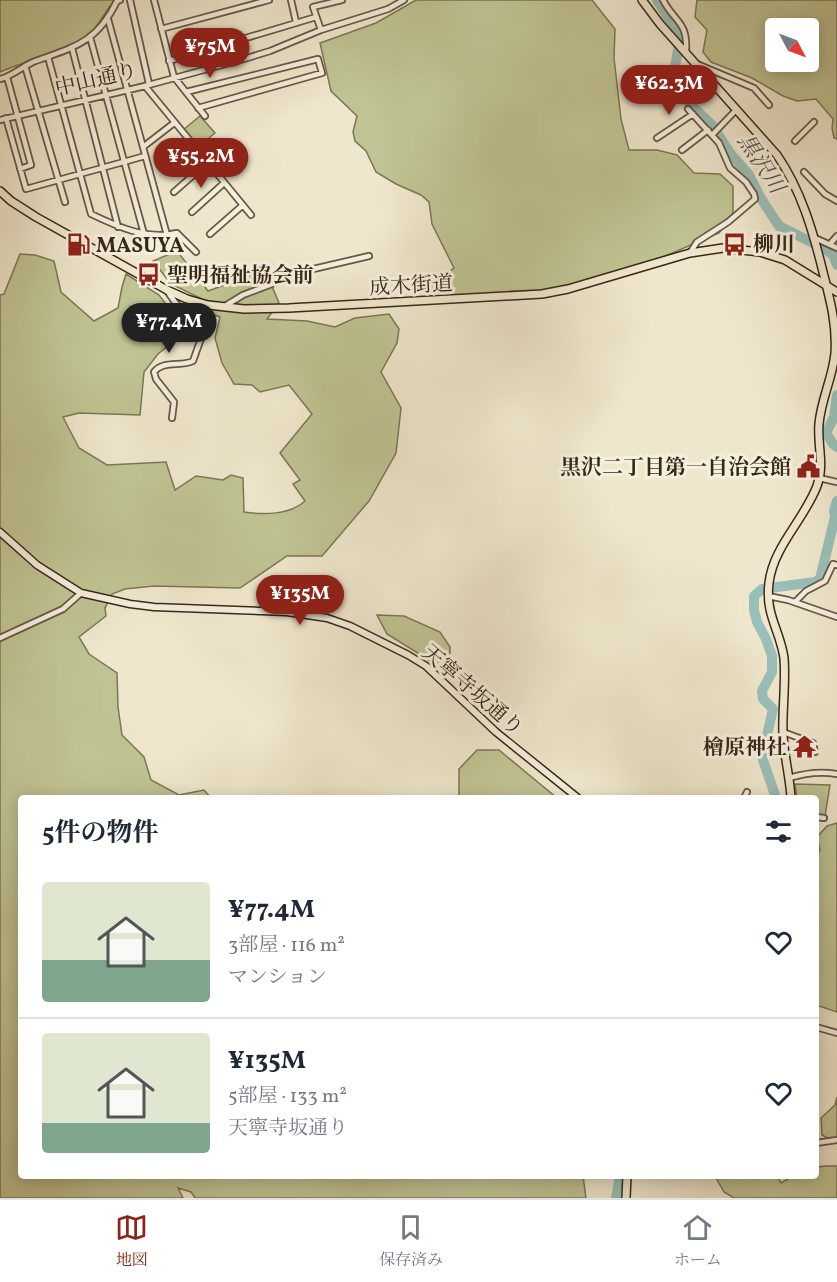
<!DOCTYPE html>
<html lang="ja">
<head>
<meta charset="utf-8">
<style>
  :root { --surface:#fff; --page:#f6f6f7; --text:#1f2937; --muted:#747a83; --line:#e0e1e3; --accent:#8f2418 }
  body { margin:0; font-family:Vollkorn,"Noto Serif JP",serif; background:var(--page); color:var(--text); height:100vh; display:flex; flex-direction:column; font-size:22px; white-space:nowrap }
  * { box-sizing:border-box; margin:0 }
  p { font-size:20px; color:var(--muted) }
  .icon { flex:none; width:33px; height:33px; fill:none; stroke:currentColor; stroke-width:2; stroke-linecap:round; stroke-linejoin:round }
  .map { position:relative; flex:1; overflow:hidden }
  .details { position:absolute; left:18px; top:795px; width:801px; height:384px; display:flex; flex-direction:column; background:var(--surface); border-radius:6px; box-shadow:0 3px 15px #0003 }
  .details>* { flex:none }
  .needle { width:39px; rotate:131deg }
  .tools { position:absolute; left:765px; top:18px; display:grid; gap:12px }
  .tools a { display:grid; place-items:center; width:54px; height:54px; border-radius:6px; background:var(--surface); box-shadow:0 3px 15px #0003; font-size:30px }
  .price { position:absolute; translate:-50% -51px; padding:0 14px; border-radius:21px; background:var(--accent); color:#fff; font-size:20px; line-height:39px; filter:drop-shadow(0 2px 3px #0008) }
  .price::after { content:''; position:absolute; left:50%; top:36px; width:18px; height:14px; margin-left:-9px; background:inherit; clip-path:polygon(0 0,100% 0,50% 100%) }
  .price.current { background:#222; color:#fff }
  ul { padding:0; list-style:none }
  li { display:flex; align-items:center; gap:18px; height:150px; padding:0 24px }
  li+li { border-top:2px solid var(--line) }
  li span { display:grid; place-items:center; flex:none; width:168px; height:120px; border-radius:6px; color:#555 }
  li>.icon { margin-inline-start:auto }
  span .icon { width:72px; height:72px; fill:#fffc; stroke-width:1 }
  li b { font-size:26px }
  h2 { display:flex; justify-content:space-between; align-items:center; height:72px; padding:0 24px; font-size:26px }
  .tab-bar { display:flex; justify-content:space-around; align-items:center; height:84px; border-top:2px solid var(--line); background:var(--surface); font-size:16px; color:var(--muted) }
  .tab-bar a { display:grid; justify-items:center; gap:3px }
  .tab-bar .current { color:var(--accent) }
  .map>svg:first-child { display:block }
  .green { fill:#c0c393; stroke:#7c7656; stroke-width:1.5; fill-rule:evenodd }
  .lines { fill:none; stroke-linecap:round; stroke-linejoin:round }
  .river { stroke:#9abfb9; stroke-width:10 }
  .street-casing { stroke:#665845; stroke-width:8 }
  .secondary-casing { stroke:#382818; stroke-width:9 }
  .primary-casing { stroke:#382818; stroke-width:10 }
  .street { stroke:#f5efde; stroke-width:4.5 }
  .secondary { stroke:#f5efde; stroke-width:6 }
  .primary { stroke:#efe7cd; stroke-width:7 }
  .labels { text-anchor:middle; stroke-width:6; stroke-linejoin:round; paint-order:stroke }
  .street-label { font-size:21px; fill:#382818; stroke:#f5efde }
  .poi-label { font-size:21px; font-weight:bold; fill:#382818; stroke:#f5efde; text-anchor:start }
  .water-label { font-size:22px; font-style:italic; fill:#555548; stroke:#f5efde }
</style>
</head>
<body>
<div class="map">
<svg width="837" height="1198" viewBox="0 0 837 1198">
  <rect width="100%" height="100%" fill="#efe7cd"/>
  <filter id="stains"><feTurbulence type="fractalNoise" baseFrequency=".00333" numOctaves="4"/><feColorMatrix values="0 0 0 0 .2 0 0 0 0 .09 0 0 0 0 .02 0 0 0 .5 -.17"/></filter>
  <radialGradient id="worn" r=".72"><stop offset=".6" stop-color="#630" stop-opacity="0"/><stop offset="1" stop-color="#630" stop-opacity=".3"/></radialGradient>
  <path class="green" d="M0,0H115C105,10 100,25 90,34C70,51 25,61 0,72Z
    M416,0H592L615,29L614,58L621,119L629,150H657L677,155L694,173L720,174L733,186V215L719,233L656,260L564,287L515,295H452L426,290L454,268L432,224L429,202L421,195L396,184L376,172L366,151L355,141L353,132L357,116L331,91L320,43L376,23Z
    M697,0H837V139L834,138L832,128L833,119L816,99L797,101L783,96L752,78L711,62L703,52L707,30L695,17ZM776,28H808V62H776Z
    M200,116L215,133L198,147L183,130Z
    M177,251L208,291L265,270L279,303L267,319L307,321L335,327L355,318L389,314L399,329L397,343L381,372L401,408L396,453L369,501L322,556H287L240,588L154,586L125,589L112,594L105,608L106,616L79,637L89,654L117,673L118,707L122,735L144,757L151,780L179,795L204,790L211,798H21V1176H583L586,1198H195L191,1192L178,1188L183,1198H0V295L4,294L20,254L35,255L54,261L61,292L94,321L118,308L122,287L126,274L159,295L187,331L158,354L144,372L140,415L79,413L63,417L79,448L107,465L166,462L175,490L196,476L223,480L231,475L243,478L244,512C263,515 290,515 305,501L293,484L300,480L280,453L312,414L289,385L260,392L252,385L234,384L222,363L215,338L220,317L202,310L200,298L171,284L153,261Z
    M377,615L404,616L440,632L450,647V662L440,667L387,634Z
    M477,750H499L557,798H459V769Z
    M795,784L830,785L825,816L816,815V798H797Z
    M837,823V1012L816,1005V857L820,850L817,837L827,826Z
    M837,1097V1143L822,1135L821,1118L835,1105Z
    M827,1166H837V1198H734L724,1192L715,1176H777L781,1183L793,1176H816V1167Z"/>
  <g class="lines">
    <path class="river" d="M657,0L681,38C677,55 671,76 678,92L712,125L730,153L749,175L760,197L779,226L825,249L833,255L837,265
      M837,395L834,417L826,433L833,444L837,447
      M776,798L762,757L773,709L763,699L762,691L772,672V656L766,639L757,622L754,610V596L762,589L815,582L820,579L835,517L834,511L837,501
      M616,1198L620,1176"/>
    <defs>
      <path id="street" d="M130,0L149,84
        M154,0L174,77L205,116
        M291,0L296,22
        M663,0C675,23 688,21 686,52
        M108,19L167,235
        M161,29L269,0
        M321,30L313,7L342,0
        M90,37L144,234
        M72,48L118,227
        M48,57L91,214C118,227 147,240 177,233L196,252
        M169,61L316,17
        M697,64L754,88L769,105
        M25,66L65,202
        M7,77L31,165L20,169
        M0,79C12,76 22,67 33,62C74,47 97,43 117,1L120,0
        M145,86L251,215
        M186,92L318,59L322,73L198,108
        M688,109L719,143L730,168L746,182L754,194L755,199L728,222L697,242L690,253
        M6,118L26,189L145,156
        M0,120L145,86L244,59L270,51L321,30L388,9L404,0
        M713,134L737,109
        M657,138L693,114
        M795,141L814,122
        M143,147L174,123
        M682,150L708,130
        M167,162L189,142
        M804,172L825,194L837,201
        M174,192L207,163
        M192,212L224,183
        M210,234L243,205
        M815,238L837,248
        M830,244L837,236
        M167,290C175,307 192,317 203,333L193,361C181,367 163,360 154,372L156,379L174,402L172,418
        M225,306L243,295L309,270L369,256
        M819,478L837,482
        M768,596L788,600L837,617
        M795,602L806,591L825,581L833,564L837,565
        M0,638L63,609L81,593
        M783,732L813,743L815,752
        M789,778C805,773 820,771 837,774
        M744,798L747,792
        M816,817L824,818
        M816,1027L837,1033
        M816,1143L837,1140"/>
      <path id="secondary" d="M0,532L37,565L81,593L130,604L154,607L287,612L327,618L350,626L408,655L426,666L496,732L578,798"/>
      <path id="primary" d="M642,0L660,24L777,155C801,190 813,231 823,272C830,299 837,325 835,353C833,377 821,399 819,424C817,445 825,464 817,486C804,520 773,547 769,583C765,615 780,630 784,658C786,683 782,710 783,735C784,756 790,777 791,798
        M0,191L11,201L36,217L167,290L187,299L208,305L244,309L289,308L542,294L568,289L690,253L723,248L760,252L785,260L837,292
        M626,1198L627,1176"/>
    </defs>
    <use href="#street" class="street-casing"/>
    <use href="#secondary" class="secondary-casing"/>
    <use href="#primary" class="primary-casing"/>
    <use href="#street" class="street"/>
    <use href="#secondary" class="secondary"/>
    <use href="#primary" class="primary"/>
  </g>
  <defs>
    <symbol id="bus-bare" viewBox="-9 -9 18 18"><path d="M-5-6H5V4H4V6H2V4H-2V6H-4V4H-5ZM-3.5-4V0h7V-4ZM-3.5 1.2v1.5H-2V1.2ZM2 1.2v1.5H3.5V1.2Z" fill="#8f2418" stroke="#f5efde" stroke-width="2.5" paint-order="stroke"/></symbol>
    <symbol id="fuel-bare" viewBox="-9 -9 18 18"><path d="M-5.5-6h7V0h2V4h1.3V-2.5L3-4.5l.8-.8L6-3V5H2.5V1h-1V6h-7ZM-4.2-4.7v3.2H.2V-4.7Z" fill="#8f2418" stroke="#f5efde" stroke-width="2.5" paint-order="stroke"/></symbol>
    <symbol id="civic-bare" viewBox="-9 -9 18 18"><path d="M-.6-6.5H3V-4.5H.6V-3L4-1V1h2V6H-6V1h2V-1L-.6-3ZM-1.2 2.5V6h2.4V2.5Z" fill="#8f2418" stroke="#f5efde" stroke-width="2.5" paint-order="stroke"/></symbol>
    <symbol id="temple-bare" viewBox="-9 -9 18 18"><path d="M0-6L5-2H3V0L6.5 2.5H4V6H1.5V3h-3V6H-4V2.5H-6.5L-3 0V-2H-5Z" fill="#8f2418" stroke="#f5efde" stroke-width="2.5" paint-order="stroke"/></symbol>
  </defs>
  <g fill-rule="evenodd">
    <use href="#bus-bare" x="718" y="228" width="33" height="33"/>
    <use href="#fuel-bare" x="62" y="228" width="33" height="33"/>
    <use href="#bus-bare" x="132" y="258" width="33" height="33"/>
    <use href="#civic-bare" x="792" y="450" width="33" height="33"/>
    <use href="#temple-bare" x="788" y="730" width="33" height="33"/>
  </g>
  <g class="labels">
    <g class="street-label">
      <text transform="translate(96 79) rotate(-13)" y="7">中山通り</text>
      <text transform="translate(411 285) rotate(-3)" y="7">成木街道</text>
      <text transform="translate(473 690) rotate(41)" y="7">天寧寺坂通り</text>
    </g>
    <g class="poi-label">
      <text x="753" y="251">柳川</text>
      <text x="96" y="252">MASUYA</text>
      <text x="167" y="282">聖明福祉協会前</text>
      <text x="791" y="474" text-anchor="end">黒沢二丁目第一自治会館</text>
      <text x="787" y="754" text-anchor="end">檜原神社</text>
    </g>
    <g class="water-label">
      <text transform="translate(762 163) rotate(57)" y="8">黒沢川</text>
    </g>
  </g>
  <rect width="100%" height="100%" filter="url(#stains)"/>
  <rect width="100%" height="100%" fill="url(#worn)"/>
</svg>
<div class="tools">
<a><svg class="needle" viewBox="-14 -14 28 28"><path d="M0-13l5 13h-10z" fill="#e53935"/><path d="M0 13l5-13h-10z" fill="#747a83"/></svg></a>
</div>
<b class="price" style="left:210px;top:79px">¥75M</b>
<b class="price" style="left:669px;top:116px">¥62.3M</b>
<b class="price" style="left:201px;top:189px">¥55.2M</b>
<b class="price current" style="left:169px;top:354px">¥77.4M</b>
<b class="price" style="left:300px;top:626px">¥135M</b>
<section class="details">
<h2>5件の物件<svg class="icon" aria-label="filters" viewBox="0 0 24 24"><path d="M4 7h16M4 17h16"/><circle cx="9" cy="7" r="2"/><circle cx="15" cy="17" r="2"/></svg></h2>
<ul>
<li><span style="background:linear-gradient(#dfe7d0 65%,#7fa58c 0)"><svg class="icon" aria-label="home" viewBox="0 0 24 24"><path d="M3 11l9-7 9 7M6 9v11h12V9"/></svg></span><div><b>¥77.4M</b><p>3部屋 · 116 m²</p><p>マンション</p></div><svg class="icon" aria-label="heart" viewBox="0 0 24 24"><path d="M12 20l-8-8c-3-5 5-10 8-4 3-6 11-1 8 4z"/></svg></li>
<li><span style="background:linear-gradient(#dfe7d0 75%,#7fa58c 0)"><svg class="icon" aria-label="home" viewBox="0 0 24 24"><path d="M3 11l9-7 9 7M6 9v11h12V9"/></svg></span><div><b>¥135M</b><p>5部屋 · 133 m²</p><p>天寧寺坂通り</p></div><svg class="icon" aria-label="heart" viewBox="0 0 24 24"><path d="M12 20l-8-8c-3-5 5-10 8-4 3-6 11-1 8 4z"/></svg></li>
</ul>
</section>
</div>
<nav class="tab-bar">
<a class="current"><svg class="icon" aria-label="map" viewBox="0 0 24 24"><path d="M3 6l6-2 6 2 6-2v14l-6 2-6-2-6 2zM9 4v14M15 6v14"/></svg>地図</a>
<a><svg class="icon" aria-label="saved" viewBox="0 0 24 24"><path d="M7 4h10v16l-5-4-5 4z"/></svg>保存済み</a>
<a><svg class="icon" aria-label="home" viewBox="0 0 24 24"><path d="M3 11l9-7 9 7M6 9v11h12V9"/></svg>ホーム</a>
</nav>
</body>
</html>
